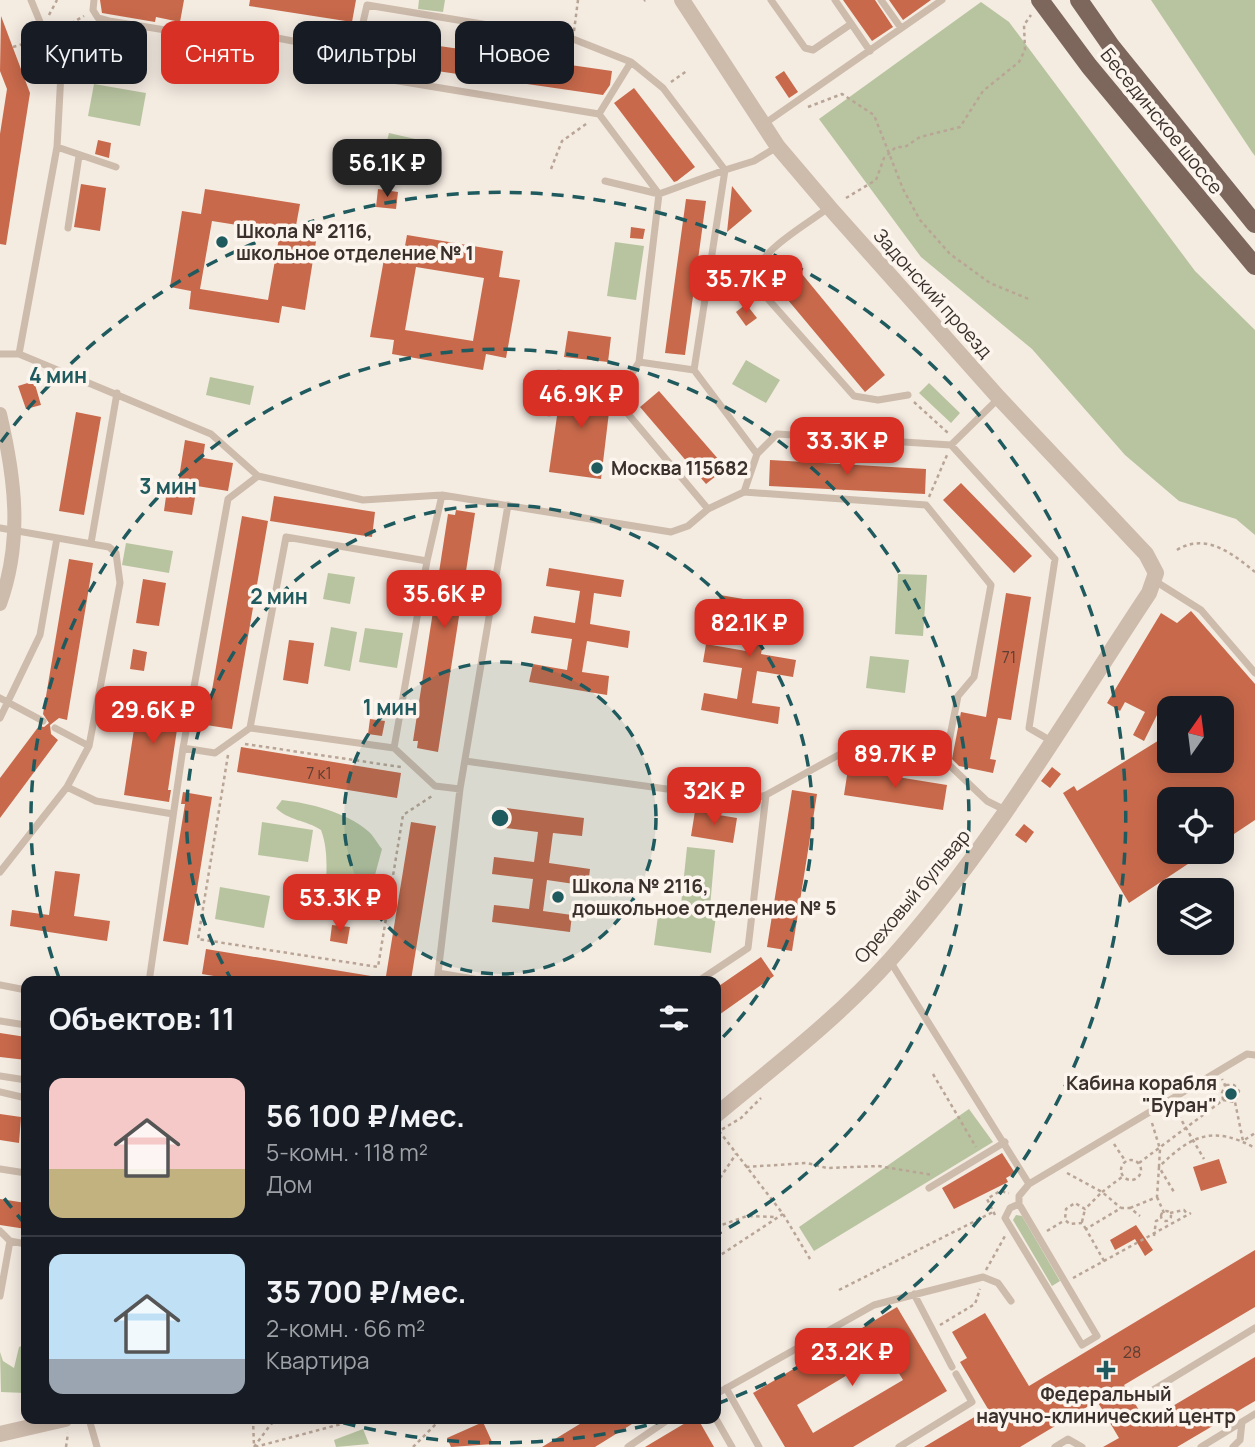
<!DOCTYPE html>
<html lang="ru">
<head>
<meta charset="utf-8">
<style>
  :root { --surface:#171b24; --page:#20242c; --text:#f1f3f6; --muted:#9ea1a6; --line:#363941; --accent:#d93025 }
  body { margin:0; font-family:Manrope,sans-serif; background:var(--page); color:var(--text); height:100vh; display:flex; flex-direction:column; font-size:26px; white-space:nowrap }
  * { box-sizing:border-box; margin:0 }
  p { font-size:23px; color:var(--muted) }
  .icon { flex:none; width:38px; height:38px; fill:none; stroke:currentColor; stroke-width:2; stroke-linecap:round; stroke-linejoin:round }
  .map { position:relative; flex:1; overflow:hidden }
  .side { position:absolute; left:21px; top:976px; width:700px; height:448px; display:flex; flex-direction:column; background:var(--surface); border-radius:14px; box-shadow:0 4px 18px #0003 }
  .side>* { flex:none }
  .top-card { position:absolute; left:21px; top:21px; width:700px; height:63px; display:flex; gap:14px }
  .needle { width:46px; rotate:14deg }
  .tools { position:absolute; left:1157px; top:696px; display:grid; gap:14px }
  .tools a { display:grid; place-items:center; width:77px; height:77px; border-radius:14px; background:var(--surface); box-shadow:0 4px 18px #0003; font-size:35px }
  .price { position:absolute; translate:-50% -60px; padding:0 16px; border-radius:14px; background:var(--accent); color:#fff; font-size:23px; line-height:46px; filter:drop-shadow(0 2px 4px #0008) }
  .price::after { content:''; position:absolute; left:50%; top:42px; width:21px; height:16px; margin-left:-10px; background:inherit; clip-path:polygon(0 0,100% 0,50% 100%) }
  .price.current { background:#222; color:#fff }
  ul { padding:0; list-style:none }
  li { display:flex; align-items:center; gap:21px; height:175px; padding:0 28px }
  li+li { border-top:2px solid var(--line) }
  li span { display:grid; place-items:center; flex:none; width:196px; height:140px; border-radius:14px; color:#555 }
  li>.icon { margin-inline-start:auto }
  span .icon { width:84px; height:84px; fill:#fffc; stroke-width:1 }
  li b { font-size:30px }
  h2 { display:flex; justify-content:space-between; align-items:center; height:84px; padding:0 28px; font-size:30px }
  .pill { padding:0 24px; border-radius:14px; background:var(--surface); box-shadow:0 4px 18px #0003; font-size:24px; line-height:63px }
  .pill.current { background:var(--accent); color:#fff }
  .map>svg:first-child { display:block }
  .green { fill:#b8c4a0 }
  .building { fill:#c8694b; fill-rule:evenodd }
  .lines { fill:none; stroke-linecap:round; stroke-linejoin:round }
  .path { stroke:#b9a596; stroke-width:2.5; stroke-dasharray:3.5 3.5; stroke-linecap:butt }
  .service { stroke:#cdbbac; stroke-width:7 }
  .minor { stroke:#cdbbac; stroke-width:14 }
  .tertiary { stroke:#cdbbac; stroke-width:16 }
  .primary { stroke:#7d675c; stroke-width:18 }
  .ring { fill:none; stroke:#1f5a5e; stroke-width:3.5; stroke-dasharray:12 9 }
  .poi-dot { fill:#1f5a5e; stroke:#fbf5ee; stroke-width:2.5 }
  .labels { text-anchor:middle; stroke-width:7; stroke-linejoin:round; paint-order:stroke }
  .number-label { font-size:16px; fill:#5e3e33 }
  .street-label { font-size:19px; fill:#3b302b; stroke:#fbf5ee }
  .poi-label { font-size:19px; font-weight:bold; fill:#3b302b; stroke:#fbf5ee; text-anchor:start }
  .centre { fill:#1f5a5e; stroke:#fbf5ee; stroke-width:3.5 }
  .ring-label { font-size:21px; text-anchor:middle; font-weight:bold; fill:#1f5a5e; stroke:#fbf5ee; stroke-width:7; stroke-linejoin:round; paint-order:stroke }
</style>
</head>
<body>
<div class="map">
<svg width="1255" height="1447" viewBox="0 0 1255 1447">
  <rect width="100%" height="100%" fill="#f4ebe1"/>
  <path class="green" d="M419,0H445L443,12L418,9Z
    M1151,0H1255V156L1252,152Z
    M981,2L1009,22L1195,271L1255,330V535L1236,519L1179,501L1125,455L1032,349L921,257L819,119Z
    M94,84L146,93L140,126L88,116Z
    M389,133L437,144L430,173L382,161Z
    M615,242L644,246L636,300L607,296Z
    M746,360L780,380L766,403L732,384Z
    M210,377L254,386L250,405L206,395Z
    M929,383L960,413L951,423L919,393Z
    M126,543L173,551L169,573L122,565Z
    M328,573L355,577L350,604L323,599Z
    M898,574L927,575L923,636L895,634Z
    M331,627L357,632L350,671L324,666Z
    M365,628L403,633L397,668L359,662Z
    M870,656L909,660L905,693L866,688Z
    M282,800C309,803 346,812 368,831C373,835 378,844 382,849L368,901L358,918L340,921L326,912C324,884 331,857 321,830C306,820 289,821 276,808Z
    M262,822L313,830L308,862L258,855Z
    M687,847L715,850L710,907L681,905Z
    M220,887L270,896L264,928L215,919Z
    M659,909L716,916L711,953L654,945Z
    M969,1109L993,1142L814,1251L799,1227Z
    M1016,1215L1022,1216L1060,1281L1052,1286L1013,1220Z
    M26,1344L25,1393L1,1392L0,1352L3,1361L14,1368L19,1347Z
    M363,1429L369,1444L336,1447L334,1440Z"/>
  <path class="building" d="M100,0H184L180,22L156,17L155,22L102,13Z
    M250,0H356L352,22L249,6Z
    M843,0H875L893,27L872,41Z
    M889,0H931L903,20Z
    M1,16L30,93L6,245L0,244V134L7,89L0,71Z
    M377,37L612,71L610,85L603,95L374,62Z
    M784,71L798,92L789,98L775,77Z
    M634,88L695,167L677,181L674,182L614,103Z
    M98,140L111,143L109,158L95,154Z
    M81,184L106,188L100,231L74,227Z
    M732,186L752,211L727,232Z
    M205,189L300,204L295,231L317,235L305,310L282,306L279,323L189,309L191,291L170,287L182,211L201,214ZM212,221L280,232L268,300L200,289Z
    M378,189L398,192L396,209L376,207Z
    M686,199L706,201L685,355L665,353Z
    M631,227L645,229L643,239L630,238Z
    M407,235L503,251L499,277L520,280L506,358L486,354L483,370L392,354L394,340L370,337L384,259L402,262ZM416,267L484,278L473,341L405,330Z
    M793,263L885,375L865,392L772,281Z
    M746,304L757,318L746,326L736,312Z
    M568,331L611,337L608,362L564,357Z
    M34,381L41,405L26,409L18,386Z
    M562,381L612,387L601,479L549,472Z
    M659,391L726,468L706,484L640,407Z
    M76,412L101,417L84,515L59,511Z
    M185,440L205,444L203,458L233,463L228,491L197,486L192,515L164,511L168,482L178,484Z
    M770,460L926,469L925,494L769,486Z
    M961,483L1032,556L1014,573L943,500Z
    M274,496L375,512L372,537L270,521Z
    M456,510L475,513L438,752L417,748L418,741H413L448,514L455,515Z
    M242,516L268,521L232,729L206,725Z
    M69,559L93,563L67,720L59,718L50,725L51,734L58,740L0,818V778L39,726L44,727L49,723L43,714Z
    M549,568L624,580L621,597L594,593L590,624L630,631L628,648L587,641L582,672L609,676L607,695L529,682L533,664L567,670L572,639L531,633L534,616L575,623L580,591L546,586Z
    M143,579L166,583L159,626L136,623Z
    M1006,593L1031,597L1011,720L998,718L990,759L996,760L993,773L959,766L952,759L961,712L986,717Z
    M720,595L796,608L793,627L767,622L761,654L796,660L793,677L757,671L752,703L780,707L778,724L701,710L704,693L737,699L742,668L703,662L706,644L746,651L751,620L717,614Z
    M1191,611L1255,684V820L1222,842V800H1169V852H1206L1129,903L1063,793L1074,786L1077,791L1169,734V761H1222V709H1160L1144,741L1133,735L1145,712L1125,702L1120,711L1107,703L1161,613L1177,623Z
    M289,640L314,643L308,684L283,680Z
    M133,649L147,652L144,671L130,669Z
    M140,690L182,696L168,790H171L169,802L124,795Z
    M370,719L385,721L382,736L368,734Z
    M241,747L401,773L397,798L237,772Z
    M1052,767L1061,774L1050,788L1041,781Z
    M848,769L947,785L943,810L844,795Z
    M792,790L817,794L792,951L767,947Z
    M183,792L212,797L188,945L163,941L185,804H181Z
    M507,808L584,818L582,836L553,833L549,863L590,869L588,886L547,880L543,911L572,915L570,932L492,922L494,905L529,909L533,879L492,874L494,857L534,862L538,832L505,828Z
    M695,811L737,818L733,843L691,836Z
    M411,822L436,826L411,980L386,976Z
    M1024,824L1034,832L1026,843L1015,835Z
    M55,871L80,874L74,916L110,921L107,941L10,926L12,910L49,915Z
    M332,925L350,927L347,944L330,941Z
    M206,949L371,976L370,982H249L202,974Z
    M761,957L774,976L716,1017V988Z
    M0,1033L26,1037V1060L0,1057Z
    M0,1114L21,1117L19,1143L0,1140Z
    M1002,1153L1015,1173L1006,1178L1008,1182L954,1209L942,1188Z
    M1219,1159L1227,1183L1201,1191L1193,1167Z
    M0,1199L26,1203V1229L0,1225Z
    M1136,1225L1153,1250L1145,1256L1135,1239L1115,1250L1110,1240Z
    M1255,1250V1307L1124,1385L1146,1422L1255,1357V1401L1177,1447H1103L1119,1438L1097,1401L1020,1447H924L988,1409L960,1362L967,1358L952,1332L985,1313L1029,1386Z
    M897,1307L947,1391L853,1447H785L753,1393ZM886,1352L903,1380L813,1433L797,1405Z
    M588,1419H640L595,1447H542Z
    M692,1419H698L714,1447H645Z
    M483,1422L493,1444L451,1447L447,1438Z"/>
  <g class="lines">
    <path class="path" d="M644,1L645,0
      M49,15L57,0
      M574,31L578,0
      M53,34L84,16
      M13,47L37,40
      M671,82L688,70
      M808,107L842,94L874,115L903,189L920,220L950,254L990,283L1031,300
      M551,169L562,141L589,122
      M846,198L876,180L884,158L896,147H905L920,137L960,127L983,91L1019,62L1025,50L1024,25L1031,15
      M914,402L948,433
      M929,497L947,455
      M1177,550C1206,532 1233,554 1255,572
      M245,744L401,767
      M228,755L198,939L378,967L403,815L432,796
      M933,1074L976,1147
      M1226,1085H1234L1239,1091L1235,1102L1243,1141L1255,1133
      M1223,1100L1235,1102
      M1175,1109L1204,1159
      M1152,1123L1160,1149L1159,1167L1174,1192
      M719,1131L783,1214L810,1259
      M716,1133L741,1118L761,1098
      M1114,1144L1126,1162
      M1121 1170a10 10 0 1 1 20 0a10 10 0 1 1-20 0Z
      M1139,1163L1223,1100L1222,1093L1225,1085L1222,1079
      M746,1167L807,1163L827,1168L878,1166L933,1175
      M1067,1173L1102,1192L1121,1208
      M716,1184L736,1154
      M1102,1192L1122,1177
      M1157,1197L1164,1213
      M1130,1208L1157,1197L1159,1167C1191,1135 1213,1125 1255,1148
      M1161 1216a5 5 0 1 1 10 0a5 5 0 1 1-10 0Z
      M1170,1213L1184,1210L1188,1215
      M995,1215L987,1199L1000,1191L1009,1193
      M1082,1222L1085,1209
      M716,1227L747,1216L774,1217
      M1086,1229L1082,1223L1070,1224L1065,1220L1066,1209L1075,1203L1085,1209L1101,1193
      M1047,1231L1065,1220
      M1154,1236L1156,1221L1161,1219
      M716,1258L783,1214
      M1104,1261L1086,1229L1121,1208H1130L1140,1216
      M986,1270L1005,1236
      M1073,1278L1191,1213
      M839,1290L993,1212
      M940,1325L975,1304L980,1289
      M253,1419L254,1447
      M66,1447L68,1433
      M254,1447L271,1424L280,1419
      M255,1447L360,1419
      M413,1447L441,1419"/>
    <path class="service" d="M94,0L93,10L98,18L109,21L178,32L214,26L356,53L365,74L374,77L599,114L659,194L639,362L628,380L623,408L708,509
      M771,0L805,48L813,50L851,24
      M835,0L870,51
      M881,0L901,28
      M356,53L367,5L573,39L631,62L663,88L725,170L659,194L605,181
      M599,114L631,62
      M764,124L942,0
      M57,147L116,167
      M777,147L754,161L725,170L694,370L757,454L777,434L951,445L998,399
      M828,208C805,226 755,252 753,282L854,396L878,400L908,395
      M68,228L79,156
      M0,354H19L211,434L258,476L363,500L442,495L671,532L688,526L708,509L744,492L757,454
      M19,354L57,147L61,73L31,0
      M639,362L694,370
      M549,413L558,373L628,380
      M951,445L1055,559L1029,728L1053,742
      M744,492L926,505L991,585L974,677L958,696L945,761L987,801L1005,810
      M442,495L427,561L394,748L435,786L460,789
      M0,528L109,547L116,553L120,583L89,746L67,787L0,872
      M91,543L117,393
      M1155,581L1201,610L1255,673
      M0,698L43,721
      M0,718L40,635L57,538
      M55,728L89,746
      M183,748L215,753L250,728
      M394,748L250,728L286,537L427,561
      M465,761L746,800L766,795L853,747L945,761
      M67,787L96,801L173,814
      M890,961L1029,1184L1019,1196V1204
      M438,973L491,982
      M149,979L164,982
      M149,982L183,748L228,499L258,476
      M437,982L460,789L508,505
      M697,982L748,948L766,795
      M0,985L26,990
      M0,1021L26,1025
      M0,1076L26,1080
      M0,1092L26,1098
      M25,1126L26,1120
      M0,1169L26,1173
      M1029,1184L1247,1054L1255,1055
      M929,1188L1005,1142
      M1019,1204L1097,1336L1082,1345L1005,1218L1010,1208Z
      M0,1231L10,1241L26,1244
      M914,1294L952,1367
      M0,1296L10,1241
      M726,1388L759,1447
      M1153,1390L1255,1328
      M716,1394L874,1305L983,1277L998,1283L1011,1301
      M89,1419L97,1447
      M716,1419L732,1447
      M628,1447L669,1419
      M899,1447L972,1402L956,1374
      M1055,1447L1068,1439L1082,1447
      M1201,1447L1255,1414
      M1233,1447L1240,1440L1242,1422"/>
    <path class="minor" d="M0,414C15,478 23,540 0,604"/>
    <path class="tertiary" d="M682,0L778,147L829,207L999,398L1146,554L1156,573L1149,593C1066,718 991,848 890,960C838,1018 775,1066 716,1115
      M0,1434L65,1419"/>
    <path class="primary" d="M1040,0L1089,66L1255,266
      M1079,0L1111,46L1255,224"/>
  </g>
  <circle cx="500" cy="818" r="156" fill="#1f5a5e" fill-opacity=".12"/>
  <g class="ring">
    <circle cx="500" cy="818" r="156"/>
    <path d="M233 982A313 313 0 1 1 717 1043"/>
    <path d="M59 978A469 469 0 1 1 717 1234"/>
    <path d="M667 1420A625 625 0 0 1 333 1420M25 1224A625 625 0 0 1 1 1194M1 442A625 625 0 1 1 719 1403"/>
  </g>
  <g class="poi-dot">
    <circle cx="222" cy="242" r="7"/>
    <circle cx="597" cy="468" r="7"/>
    <circle cx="558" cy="897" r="7"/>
    <circle cx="1231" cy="1094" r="7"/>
    <path d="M1102.5 1359.5h7v7h7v7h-7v7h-7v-7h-7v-7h7z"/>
  </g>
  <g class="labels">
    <g class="number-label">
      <text x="1009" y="663">71</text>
      <text x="319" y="779">7 к1</text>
      <text x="1132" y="1358">28</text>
    </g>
    <g class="street-label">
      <text transform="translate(1162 121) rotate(51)" y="7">Бесединское шоссе</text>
      <text transform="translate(933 293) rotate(48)" y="7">Задонский проезд</text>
      <text transform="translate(912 896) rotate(-50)" y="7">Ореховый бульвар</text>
    </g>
    <g class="poi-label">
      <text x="236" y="238">Школа № 2116,<tspan x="236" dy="22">школьное отделение № 1</tspan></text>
      <text x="611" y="475">Москва 115682</text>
      <text x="572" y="893">Школа № 2116,<tspan x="572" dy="22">дошкольное отделение № 5</tspan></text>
      <text x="1217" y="1090" text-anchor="end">Кабина корабля<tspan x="1217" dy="22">"Буран"</tspan></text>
      <text x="1106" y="1401" text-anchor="middle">Федеральный<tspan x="1106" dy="22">научно-клинический центр</tspan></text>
    </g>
  </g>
  <circle cx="500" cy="818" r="10" class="centre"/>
  <g class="ring-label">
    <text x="58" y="383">4 мин</text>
    <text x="168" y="494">3 мин</text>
    <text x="279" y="604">2 мин</text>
    <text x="390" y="715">1 мин</text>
  </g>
</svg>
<div class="tools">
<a><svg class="needle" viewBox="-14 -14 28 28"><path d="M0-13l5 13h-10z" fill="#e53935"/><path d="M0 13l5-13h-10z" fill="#9ea1a6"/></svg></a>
<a><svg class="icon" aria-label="locate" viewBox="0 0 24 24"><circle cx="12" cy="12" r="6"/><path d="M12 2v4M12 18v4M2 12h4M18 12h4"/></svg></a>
<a><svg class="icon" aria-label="layers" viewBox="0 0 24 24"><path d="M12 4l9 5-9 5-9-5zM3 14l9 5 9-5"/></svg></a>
</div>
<b class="price current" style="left:387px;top:199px">56.1K ₽</b>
<b class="price" style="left:746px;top:315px">35.7K ₽</b>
<b class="price" style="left:581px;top:430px">46.9K ₽</b>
<b class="price" style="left:847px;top:477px">33.3K ₽</b>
<b class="price" style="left:444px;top:630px">35.6K ₽</b>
<b class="price" style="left:749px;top:659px">82.1K ₽</b>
<b class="price" style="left:153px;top:746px">29.6K ₽</b>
<b class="price" style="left:895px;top:790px">89.7K ₽</b>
<b class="price" style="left:714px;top:827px">32K ₽</b>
<b class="price" style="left:340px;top:934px">53.3K ₽</b>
<b class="price" style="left:852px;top:1388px">23.2K ₽</b>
<div class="top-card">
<a class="pill">Купить</a>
<a class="pill current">Снять</a>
<a class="pill">Фильтры</a>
<a class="pill">Новое</a>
</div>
<section class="side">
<h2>Объектов: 11<svg class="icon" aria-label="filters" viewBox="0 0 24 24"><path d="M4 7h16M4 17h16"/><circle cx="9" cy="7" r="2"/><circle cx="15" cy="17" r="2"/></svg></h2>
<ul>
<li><span style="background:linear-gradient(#f6c9c9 65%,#c2b280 0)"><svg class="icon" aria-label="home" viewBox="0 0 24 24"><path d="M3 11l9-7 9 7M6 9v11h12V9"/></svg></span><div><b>56 100 ₽/мес.</b><p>5-комн. · 118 m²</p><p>Дом</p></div></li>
<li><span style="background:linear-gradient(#bfe0f5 75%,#9aa5b1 0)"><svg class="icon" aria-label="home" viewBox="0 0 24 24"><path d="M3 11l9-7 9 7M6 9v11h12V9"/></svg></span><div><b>35 700 ₽/мес.</b><p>2-комн. · 66 m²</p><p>Квартира</p></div></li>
</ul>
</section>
</div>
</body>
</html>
